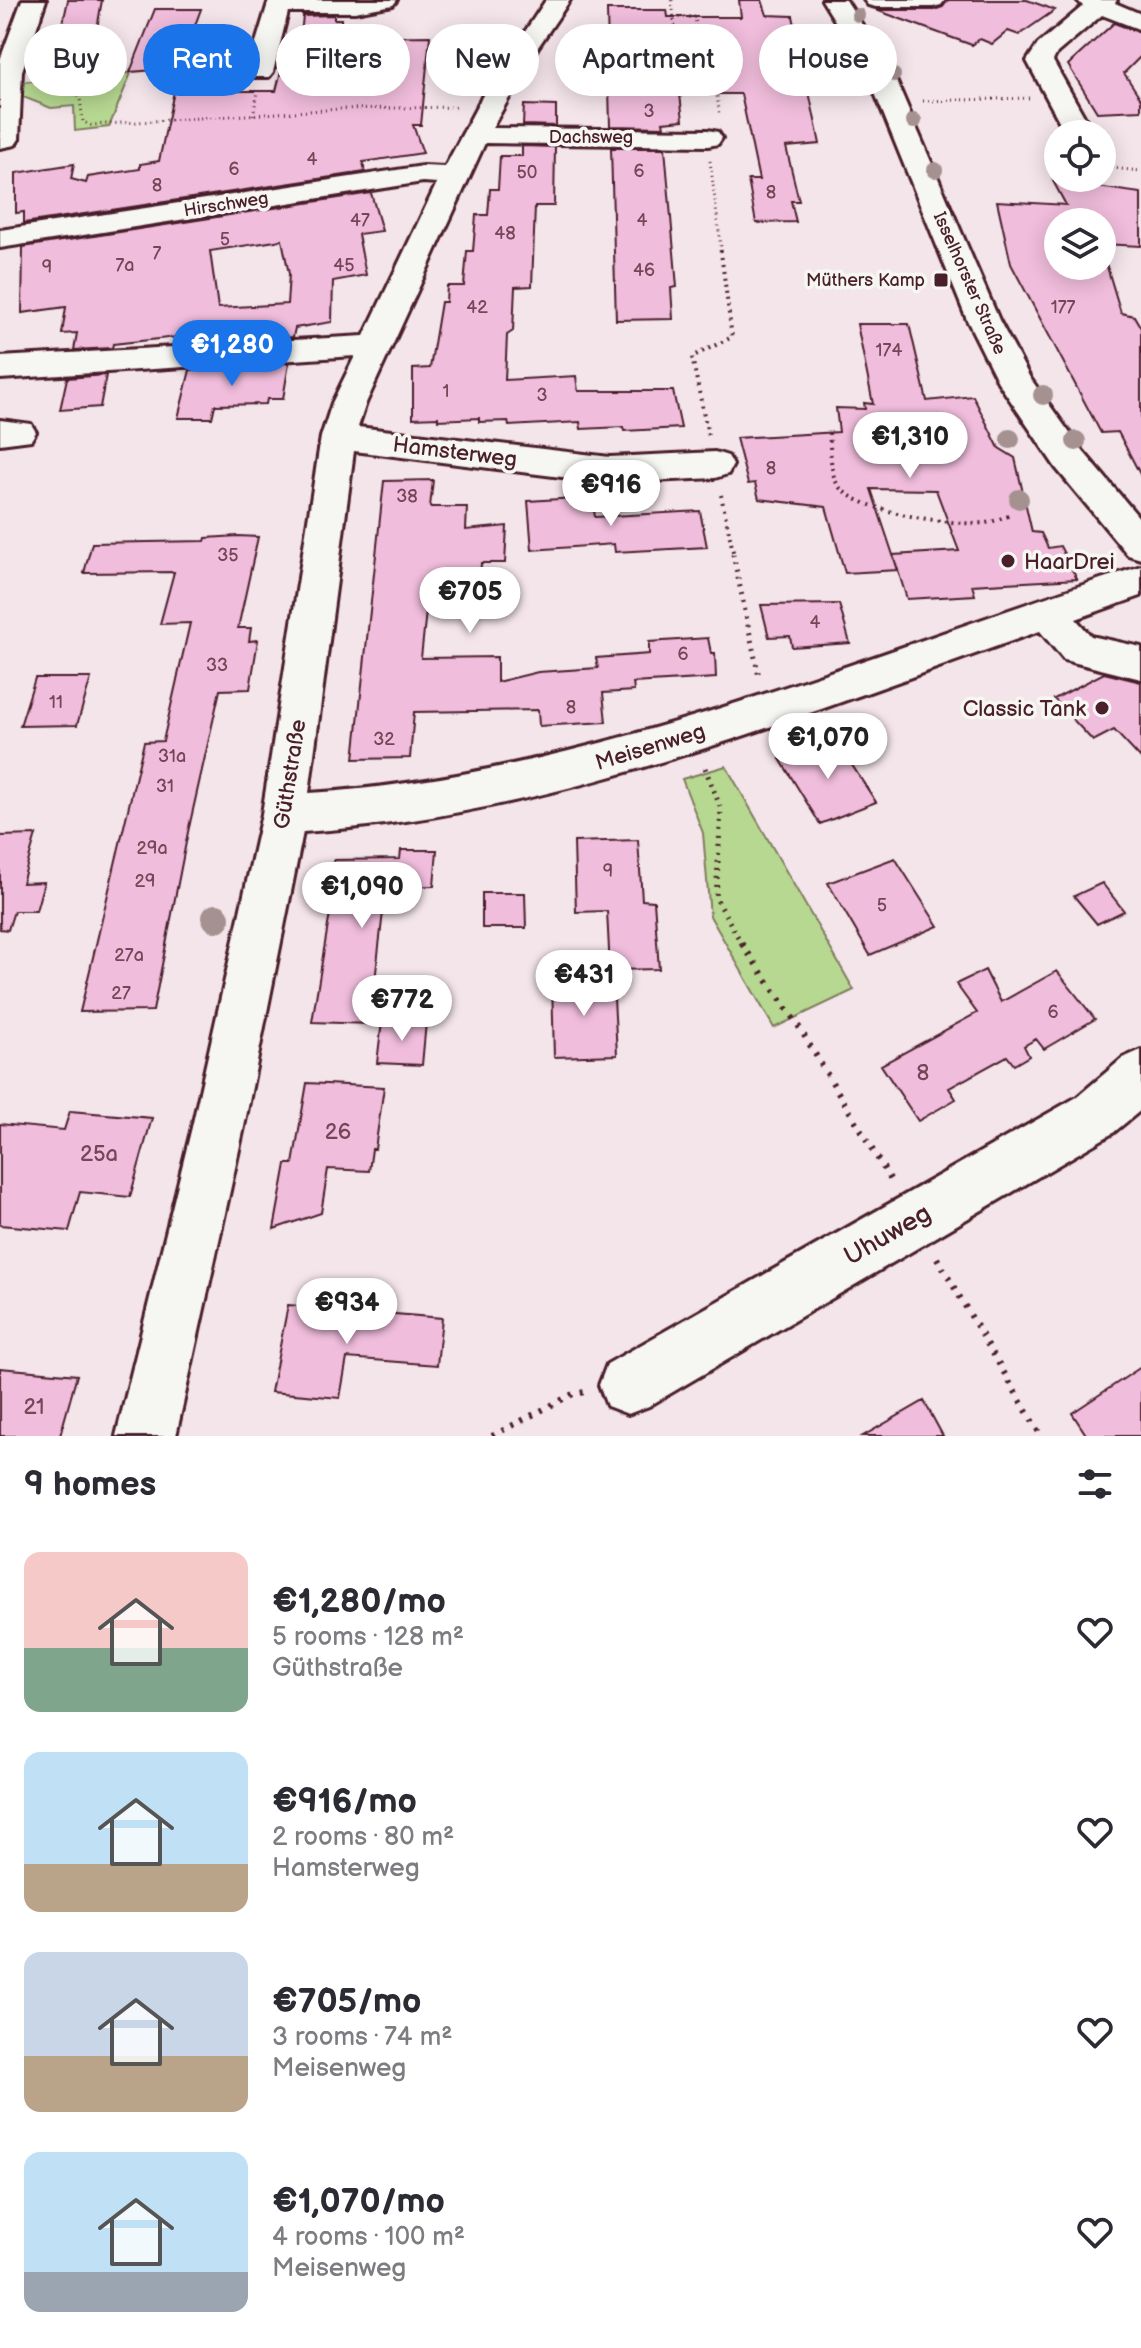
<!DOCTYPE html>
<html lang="en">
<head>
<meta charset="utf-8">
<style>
  :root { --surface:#fff; --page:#f2f2f3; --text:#2b2b33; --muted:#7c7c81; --accent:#1a73e8 }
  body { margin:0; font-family:"Balsamiq Sans",sans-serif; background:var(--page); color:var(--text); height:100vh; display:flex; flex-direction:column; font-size:30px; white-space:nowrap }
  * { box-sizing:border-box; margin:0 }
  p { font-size:26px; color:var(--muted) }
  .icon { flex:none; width:44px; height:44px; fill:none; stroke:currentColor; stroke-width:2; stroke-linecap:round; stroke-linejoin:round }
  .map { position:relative; height:1436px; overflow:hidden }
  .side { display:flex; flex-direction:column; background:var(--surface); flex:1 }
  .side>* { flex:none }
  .top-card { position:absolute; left:24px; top:24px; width:1094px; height:72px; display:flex; gap:16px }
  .controls { position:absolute; left:1044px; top:120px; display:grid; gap:16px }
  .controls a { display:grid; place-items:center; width:72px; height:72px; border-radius:50%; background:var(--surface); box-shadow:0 4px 20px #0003; font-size:40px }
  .price { position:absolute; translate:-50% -68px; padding:0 18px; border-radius:28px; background:#fff; color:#222; font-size:26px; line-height:52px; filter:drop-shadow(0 2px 4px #0008) }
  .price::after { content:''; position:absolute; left:50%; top:48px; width:24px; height:18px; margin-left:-12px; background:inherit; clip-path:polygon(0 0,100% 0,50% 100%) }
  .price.selected { background:var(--accent); color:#fff }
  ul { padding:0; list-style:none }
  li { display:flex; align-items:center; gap:24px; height:200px; padding:0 24px }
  li span { display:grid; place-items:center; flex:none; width:224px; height:160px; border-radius:16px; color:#555 }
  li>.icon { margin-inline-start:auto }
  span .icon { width:96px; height:96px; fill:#fffc; stroke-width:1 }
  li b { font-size:34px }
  h2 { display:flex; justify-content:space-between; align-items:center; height:96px; padding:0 24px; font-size:34px }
  .pill { padding:0 28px; border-radius:36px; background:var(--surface); box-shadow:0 4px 20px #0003; font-size:28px; line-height:72px }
  .pill.selected { background:var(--accent); color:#fff }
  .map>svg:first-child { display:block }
  .green { fill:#b6d891; stroke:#807c5e; stroke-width:2 }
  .building { fill:#f0bddc; stroke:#4a1f2b; stroke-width:2; fill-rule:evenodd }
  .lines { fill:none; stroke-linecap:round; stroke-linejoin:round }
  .minor-casing { stroke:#4a1f2b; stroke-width:6 }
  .path-far3 { stroke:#4a1f2b; stroke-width:3; stroke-dasharray:1 4; stroke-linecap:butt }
  .path-far2 { stroke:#4a1f2b; stroke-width:4; stroke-dasharray:2 5; stroke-linecap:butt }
  .path-far1 { stroke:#4a1f2b; stroke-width:5; stroke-dasharray:2 6; stroke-linecap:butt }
  .path { stroke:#4a1f2b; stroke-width:6; stroke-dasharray:3 8; stroke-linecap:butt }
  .minor { fill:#f6f6f2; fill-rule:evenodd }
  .tree { fill:#a5918f }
  .poi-dot { fill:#4a1f2b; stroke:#f6f6f2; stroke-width:3 }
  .labels { text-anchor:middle; stroke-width:7; stroke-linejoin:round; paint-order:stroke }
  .number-label { font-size:18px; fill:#744657 }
  .far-street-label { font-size:18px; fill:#4a1f2b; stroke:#f6f6f2 }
  .far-poi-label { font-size:18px; fill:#4a1f2b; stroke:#f6f6f2; text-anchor:end }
  .street-label { font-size:22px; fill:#4a1f2b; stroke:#f6f6f2 }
  .poi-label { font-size:22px; fill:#4a1f2b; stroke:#f6f6f2; text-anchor:start }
  .near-number-label { font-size:22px; fill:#744657 }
  .near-street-label { font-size:26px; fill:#4a1f2b; stroke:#f6f6f2 }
</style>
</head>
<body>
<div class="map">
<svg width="1141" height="1436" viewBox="0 0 1141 1436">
  <rect width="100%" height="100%" fill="#f4e5eb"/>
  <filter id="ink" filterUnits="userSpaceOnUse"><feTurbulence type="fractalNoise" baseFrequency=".0125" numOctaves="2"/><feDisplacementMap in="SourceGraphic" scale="16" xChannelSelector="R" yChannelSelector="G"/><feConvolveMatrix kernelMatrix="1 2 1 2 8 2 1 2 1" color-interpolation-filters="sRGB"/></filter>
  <g filter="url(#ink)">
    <path class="green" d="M131,73L109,127L75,131L74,106L51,108L21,96V82Z
      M726,766L854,990L774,1028L710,916L703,833L682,779Z"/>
    <path class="building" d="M68,0H102L89,75L38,79L45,47L58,46Z
      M739,0H762L767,15L793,16L820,144L786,147L799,201H791L796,222L756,223L748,180H759L741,94H680L683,120L663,122L664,127L610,126L607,10H667L668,17H741Z
      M948,0H1027L1055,10L1019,35L1008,31L992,44L980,39L972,45L876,10H934L943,7Z
      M155,9H201L184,55L222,54L212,91H276L288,43H300L303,16L334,15V19H341V30L365,29L364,37L430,36L421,125H413L423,153L363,162L365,172L24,223V212L16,213V173L74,164L71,179L86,183L88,177L140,169V164L159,161L179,68L130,72Z
      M1114,23L1141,33V56L1124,73L1141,99V110L1097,112L1068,65Z
      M524,105L556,106V126L523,125Z
      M522,146L555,147L554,206H535L532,286L515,287L513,331L507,335L505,380L576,376L578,391H673L681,428L624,431L623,427L581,429L580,422L509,426L508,421L479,422V418L438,420V417L413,418V369L430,368L441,302H446L447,286H464L467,251H473L476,215H488L490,189H498L500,156H522Z
      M611,148H665L677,287L671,288L673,319L616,320Z
      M1053,181L1141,193V246L1102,244V222H1058V266H1102V250L1121,313L1134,316L1141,328V476L1118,432L1101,433L1011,264L997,201L1066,205Z
      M371,193L382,231L358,234L366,275L333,281L332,322L295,328L293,337L197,343L198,339L177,342V337L113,344L112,348L74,350L77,333L62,334L66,307L22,313L23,247ZM282,240L289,274L287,304L218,308L210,251Z
      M857,324H909L927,401L973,396L999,448L1015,458L1032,532L1041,533L1048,548L1060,546L1077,579L972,585L975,595L907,599L893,555L959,551L936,490L871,489L898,570L845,573L826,507L759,499L755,483L748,484L736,438L839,432L836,408L865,409L864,403L873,404Z
      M289,363L283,399H267L266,404L215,405L212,418H178L190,370Z
      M106,375L100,407L60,410L67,378Z
      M433,480L430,507H467L466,530L507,526L505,563H481L479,602H427L421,658L497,657V682L538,672L598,668L596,658L649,654V642L708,638L711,653H715L716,678L633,683L634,691L603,693L606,722L539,726L538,710L414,712L410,758L354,759L384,481Z
      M592,497L595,517L700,511L707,547L615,552L614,544L532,550L528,501Z
      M238,536L258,537L238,628H251L249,641L258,640L250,689L220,690L188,832L153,1011L80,1012L144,742L163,741L190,623L160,624L174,572L84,573L92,543L205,541L206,538Z
      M839,604L850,643L792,647L790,636L769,637L761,605Z
      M1104,673L1141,682V759L1114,730L1093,741L1054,699Z
      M35,678H91L77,725L20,726Z
      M835,739L876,802L820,824L780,759Z
      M36,835L22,883L44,882L36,911H14L8,930L0,929V836Z
      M638,840L642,900L654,901L659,969L610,970L607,911L576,912L574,842Z
      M401,850H437L434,886L400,887L398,912H383L370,1024L312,1022L330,913L334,860L400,859Z
      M895,858L938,926L870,955L828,883Z
      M1102,883L1124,911L1097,924L1074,896Z
      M482,893H525L526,928H482Z
      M985,970L1001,1002L1057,971L1095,1019L1044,1049L1036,1039L1024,1046L1029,1056L1014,1065L1007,1056L949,1088L956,1099L918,1121L881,1065L977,1013L956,984Z
      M613,979L617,1055L554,1057L552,981Z
      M382,1021L426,1022L422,1065L377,1063Z
      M307,1083L384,1087L375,1149H372L369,1171L328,1169L321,1213L274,1229L286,1164H293Z
      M70,1111L152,1118L130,1197L80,1192L69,1231L0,1225V1124L64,1130Z
      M288,1305L442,1318L437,1365L347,1358L340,1398L271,1392Z
      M1141,1367V1436H1087L1072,1413Z
      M0,1368L77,1375L60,1436H0Z
      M924,1401L943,1436H863Z"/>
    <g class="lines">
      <defs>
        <path id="minor" d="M22,0H46L22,71L19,139L15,145L0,148V60Z
          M269,0H397L393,5L355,12H288L273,72L269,77H251L247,72Z
          M546,0H570L538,47L492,128L708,130L718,132L722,138L718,144L708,146L485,143L366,403L358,427L610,457L715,452L728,456L733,465L728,474L715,478L610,483L354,451L309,793C592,776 872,651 1141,566V596L1076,619L1091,636L1141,647V679L1064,660L1040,631C803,714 555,817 303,832L244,1127L176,1436H116L192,1127L262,814L321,437L332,403L355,356L0,379V357L364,336L437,183L423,182L0,248V230L423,166L445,167L483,95Z
          M822,0H846L892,71L999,320L1030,378L1082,450L1141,520V559L1128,555L1056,468L998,382L967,320L866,71Z
          M864,0H945L941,5L933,7H876L868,5Z
          M1077,0H1117L1115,3L1141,14V30L1102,15L1057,53L1053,61L1094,134H1066L1027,61L1038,44L1083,6Z
          M0,420L31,424L36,432L31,440L0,444Z
          M1141,1050V1110L1113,1133L649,1406L628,1414L607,1406L599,1385L607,1364L1077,1097L1123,1058Z"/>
      </defs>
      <use href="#minor" class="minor-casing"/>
      <path class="path-far3" d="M672,0L675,28L709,42L720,116
        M674,17H695L697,30L715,36
        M40,86L69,90L80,98L83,122L91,125L340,109L457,107
        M923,101L1029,98
        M253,115L258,92
        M710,161L721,247
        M1102,167L1141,171"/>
      <path class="path-far2" d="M829,433C831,449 829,475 840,488C861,512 954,526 985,523C993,522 1001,518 1009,516
        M708,435L692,357L732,337L720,245
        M721,495L734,556"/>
      <path class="path-far1" d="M733,554L759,677
        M705,768L721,809L716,898L743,946"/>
      <path class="path" d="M742,944L799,1027L893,1184
        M937,1258L1041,1436
        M492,1436L573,1394L585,1392"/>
      <use href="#minor" class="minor"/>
    </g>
    <g class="tree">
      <circle cx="858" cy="15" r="7"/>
      <circle cx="879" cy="46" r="7"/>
      <circle cx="894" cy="75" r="7"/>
      <circle cx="914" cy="121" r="8"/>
      <circle cx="935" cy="170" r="8"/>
      <circle cx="1043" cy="395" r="10"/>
      <circle cx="1010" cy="439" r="10"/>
      <circle cx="1076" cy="441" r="10"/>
      <circle cx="1019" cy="499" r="10"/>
      <circle cx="216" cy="918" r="14"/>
    </g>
  </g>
  <g class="poi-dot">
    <rect x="933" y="272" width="16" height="16" rx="4"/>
    <circle cx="1008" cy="561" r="8"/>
    <circle cx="1102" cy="708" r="8"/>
  </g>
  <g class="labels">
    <g class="number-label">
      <text x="649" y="117">3</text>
      <text x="312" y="165">4</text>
      <text x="234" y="175">6</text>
      <text x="639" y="177">6</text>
      <text x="527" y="178">50</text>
      <text x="157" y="191">8</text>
      <text x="771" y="198">8</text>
      <text x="360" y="226">47</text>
      <text x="642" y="226">4</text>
      <text x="505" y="239">48</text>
      <text x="225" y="245">5</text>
      <text x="157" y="259">7</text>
      <text x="125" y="271">7a</text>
      <text x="344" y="271">45</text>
      <text x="47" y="273">9</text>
      <text x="644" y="276">46</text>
      <text x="477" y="313">42</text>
      <text x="1063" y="313">177</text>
      <text x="889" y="356">174</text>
      <text x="446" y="397">1</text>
      <text x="542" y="401">3</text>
      <text x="771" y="474">8</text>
      <text x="407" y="502">38</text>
      <text x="228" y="561">35</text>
      <text x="815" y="628">4</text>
      <text x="683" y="660">6</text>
      <text x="217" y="671">33</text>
      <text x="56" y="708">11</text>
      <text x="571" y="713">8</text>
      <text x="384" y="745">32</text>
      <text x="172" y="762">31a</text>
      <text x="165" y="792">31</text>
      <text x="152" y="854">29a</text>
      <text x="608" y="877">9</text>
      <text x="145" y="887">29</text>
      <text x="882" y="911">5</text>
      <text x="129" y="961">27a</text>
      <text x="121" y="999">27</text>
      <text x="1053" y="1018">6</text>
    </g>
    <g class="far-street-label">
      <text x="591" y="143">Dachsweg</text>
      <text transform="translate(226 204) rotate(-9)" y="6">Hirschweg</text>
      <text transform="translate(970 283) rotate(66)" y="6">Isselhorster Straße</text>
    </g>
    <g class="far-poi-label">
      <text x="925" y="286">Müthers Kamp</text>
    </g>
    <g class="street-label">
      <text transform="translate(455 451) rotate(7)" y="8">Hamsterweg</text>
      <text transform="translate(650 746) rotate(-17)" y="8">Meisenweg</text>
      <text transform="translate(289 774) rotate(-81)" y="8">Güthstraße</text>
    </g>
    <g class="poi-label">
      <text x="1024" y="569">HaarDrei</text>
      <text x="1086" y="716" text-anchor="end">Classic Tank</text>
    </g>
    <g class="near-number-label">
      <text x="923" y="1080">8</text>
      <text x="338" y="1139">26</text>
      <text x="99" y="1161">25a</text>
      <text x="34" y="1414">21</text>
    </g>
    <g class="near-street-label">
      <text transform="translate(887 1234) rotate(-30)" y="9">Uhuweg</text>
    </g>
  </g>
</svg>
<div class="controls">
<a><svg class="icon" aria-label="locate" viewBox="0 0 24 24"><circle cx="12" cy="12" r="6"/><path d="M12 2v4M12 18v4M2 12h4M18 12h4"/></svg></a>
<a><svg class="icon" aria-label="layers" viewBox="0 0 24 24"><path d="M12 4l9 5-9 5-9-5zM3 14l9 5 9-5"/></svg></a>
</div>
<b class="price selected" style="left:232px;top:388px">€1,280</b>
<b class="price" style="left:910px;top:480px">€1,310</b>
<b class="price" style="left:611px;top:528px">€916</b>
<b class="price" style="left:470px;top:635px">€705</b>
<b class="price" style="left:828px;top:781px">€1,070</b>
<b class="price" style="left:362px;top:930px">€1,090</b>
<b class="price" style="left:584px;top:1018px">€431</b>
<b class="price" style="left:402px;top:1043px">€772</b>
<b class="price" style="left:347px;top:1346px">€934</b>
<div class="top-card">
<a class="pill">Buy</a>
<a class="pill selected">Rent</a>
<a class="pill">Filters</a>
<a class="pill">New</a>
<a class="pill">Apartment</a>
<a class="pill">House</a>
</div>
</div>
<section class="side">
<h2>9 homes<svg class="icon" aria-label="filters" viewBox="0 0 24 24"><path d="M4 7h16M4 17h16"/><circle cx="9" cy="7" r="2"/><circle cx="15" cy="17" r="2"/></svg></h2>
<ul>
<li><span style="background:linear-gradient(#f6c9c9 60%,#7fa58c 0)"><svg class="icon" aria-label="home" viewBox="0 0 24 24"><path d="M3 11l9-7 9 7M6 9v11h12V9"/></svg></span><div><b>€1,280/mo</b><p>5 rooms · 128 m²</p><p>Güthstraße</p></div><svg class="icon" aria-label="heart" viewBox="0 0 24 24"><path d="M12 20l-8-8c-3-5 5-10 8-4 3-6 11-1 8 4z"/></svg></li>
<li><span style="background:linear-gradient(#bfe0f5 70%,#b9a48a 0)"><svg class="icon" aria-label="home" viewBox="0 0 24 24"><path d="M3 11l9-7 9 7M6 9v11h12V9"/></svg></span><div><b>€916/mo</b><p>2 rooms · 80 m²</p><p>Hamsterweg</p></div><svg class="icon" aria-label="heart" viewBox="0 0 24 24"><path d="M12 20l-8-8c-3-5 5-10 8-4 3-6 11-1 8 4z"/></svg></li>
<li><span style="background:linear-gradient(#c9d6e8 65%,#b9a48a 0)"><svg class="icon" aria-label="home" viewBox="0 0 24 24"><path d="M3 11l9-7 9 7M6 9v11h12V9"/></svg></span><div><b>€705/mo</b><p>3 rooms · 74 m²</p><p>Meisenweg</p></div><svg class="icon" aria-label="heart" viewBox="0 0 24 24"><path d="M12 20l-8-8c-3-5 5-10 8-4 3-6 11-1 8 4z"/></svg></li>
<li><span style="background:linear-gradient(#bfe0f5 75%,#9aa5b1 0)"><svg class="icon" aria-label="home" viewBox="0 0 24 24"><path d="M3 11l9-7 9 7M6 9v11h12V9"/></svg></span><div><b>€1,070/mo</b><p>4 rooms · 100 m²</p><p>Meisenweg</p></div><svg class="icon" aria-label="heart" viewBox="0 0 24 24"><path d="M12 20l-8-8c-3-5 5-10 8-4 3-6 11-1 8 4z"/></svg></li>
</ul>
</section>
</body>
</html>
